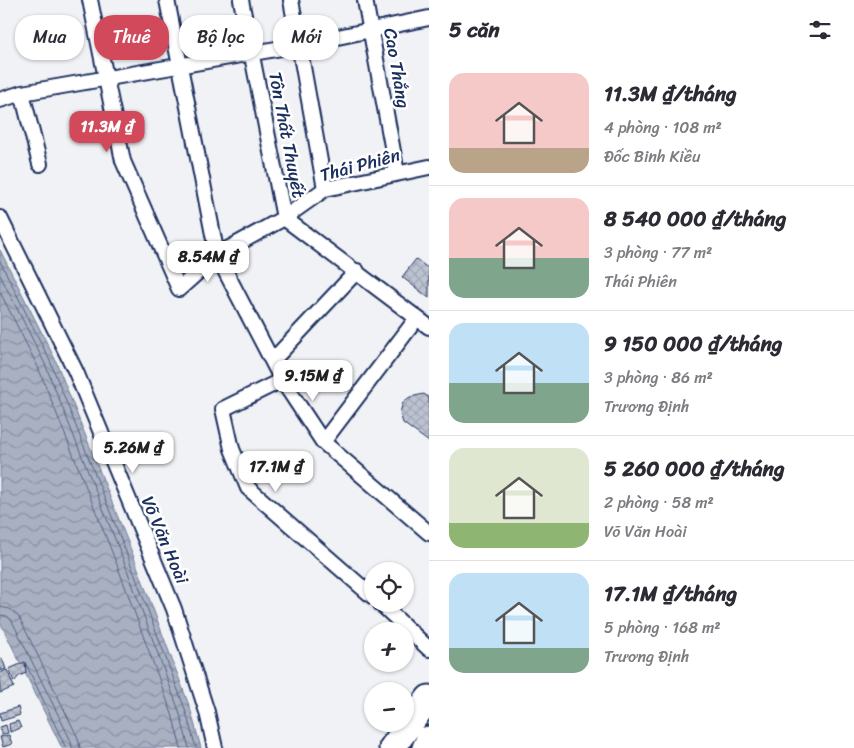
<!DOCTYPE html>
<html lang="vi">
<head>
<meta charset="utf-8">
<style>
  :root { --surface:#fff; --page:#f2f2f3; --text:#2b2b33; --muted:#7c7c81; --line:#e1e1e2; --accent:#d1495b }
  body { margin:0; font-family:Sriracha,sans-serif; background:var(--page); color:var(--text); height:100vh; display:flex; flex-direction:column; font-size:19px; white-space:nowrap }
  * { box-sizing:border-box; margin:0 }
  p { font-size:16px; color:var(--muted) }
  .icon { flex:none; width:28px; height:28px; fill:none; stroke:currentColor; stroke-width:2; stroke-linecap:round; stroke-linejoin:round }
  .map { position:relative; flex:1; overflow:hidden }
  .drawer { display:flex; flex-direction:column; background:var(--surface); width:425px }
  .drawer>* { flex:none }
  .top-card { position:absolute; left:15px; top:15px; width:339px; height:45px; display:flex; gap:10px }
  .tools { position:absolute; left:364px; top:562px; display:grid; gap:10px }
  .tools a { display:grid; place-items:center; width:50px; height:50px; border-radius:50%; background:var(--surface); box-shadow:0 1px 4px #0004; font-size:25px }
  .price { position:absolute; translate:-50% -42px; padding:0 11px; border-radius:10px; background:#fff; color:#222; font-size:16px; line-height:32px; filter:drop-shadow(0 1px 2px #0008) }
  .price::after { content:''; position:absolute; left:50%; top:30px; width:15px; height:11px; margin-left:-8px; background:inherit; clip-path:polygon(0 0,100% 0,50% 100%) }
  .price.active { background:var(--accent); color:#fff }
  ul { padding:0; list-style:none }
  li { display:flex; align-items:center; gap:15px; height:125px; padding:0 20px }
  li+li { border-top:1px solid var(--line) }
  li span { display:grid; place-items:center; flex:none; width:140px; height:100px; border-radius:15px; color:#555 }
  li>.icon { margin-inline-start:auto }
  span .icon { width:60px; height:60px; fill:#fffc; stroke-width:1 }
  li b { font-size:21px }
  h2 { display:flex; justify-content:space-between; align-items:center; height:60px; padding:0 20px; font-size:21px }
  .tag { padding:0 18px; border-radius:20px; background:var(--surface); box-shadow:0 1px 4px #0004; font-size:18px; line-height:45px }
  .tag.active { background:var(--accent); color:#fff }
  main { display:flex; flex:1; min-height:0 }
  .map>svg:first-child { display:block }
  .water { fill:url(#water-waves); stroke:#707c9a }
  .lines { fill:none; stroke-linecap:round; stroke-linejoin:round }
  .shore { stroke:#536386; stroke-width:1 }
  .building { fill:url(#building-cross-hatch); stroke:#1b2f5e }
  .street-casing { stroke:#1b2f5e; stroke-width:18 }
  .highway-casing { stroke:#1b2f5e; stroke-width:29 }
  .street { stroke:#fff; stroke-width:14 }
  .highway { stroke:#fff; stroke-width:25 }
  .labels { text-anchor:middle; stroke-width:5; stroke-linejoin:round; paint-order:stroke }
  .street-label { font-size:18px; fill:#1b2f5e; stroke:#fff }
</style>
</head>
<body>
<main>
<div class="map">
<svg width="429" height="748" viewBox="0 0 429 748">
  <defs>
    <pattern id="water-waves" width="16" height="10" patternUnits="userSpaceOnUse" patternTransform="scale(1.25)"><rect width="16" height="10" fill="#a8b0c2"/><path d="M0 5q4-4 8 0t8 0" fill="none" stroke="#8890a1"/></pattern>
    <pattern id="building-cross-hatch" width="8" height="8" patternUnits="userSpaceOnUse" patternTransform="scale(1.25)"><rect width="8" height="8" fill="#bcc2d0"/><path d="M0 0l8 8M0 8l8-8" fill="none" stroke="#a1a7b5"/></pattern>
  </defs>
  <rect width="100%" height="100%" fill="#f1f2f5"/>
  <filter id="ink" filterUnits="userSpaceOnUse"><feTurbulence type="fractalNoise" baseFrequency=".02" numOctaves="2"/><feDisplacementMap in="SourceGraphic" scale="10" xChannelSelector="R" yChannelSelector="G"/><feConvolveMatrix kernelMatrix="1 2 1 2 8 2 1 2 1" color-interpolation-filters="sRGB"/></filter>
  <g filter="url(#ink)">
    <path class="water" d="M0,250L55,359L133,555L190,708L201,748H62L0,622Z"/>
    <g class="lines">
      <path class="shore" d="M0,261L50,361L128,557L185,709L196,748
        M0,275L45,364L123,559L179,711L189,748
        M0,292L38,367L116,562L172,714L181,748
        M0,607L10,609L19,617L78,738L80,748
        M0,615L7,616L12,621L71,741L72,748
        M26,664L66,748"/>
    </g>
    <path class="building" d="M416,259L429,269V298L402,277Z
      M424,394L429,398V442L403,423L400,413L403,402L410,397Z
      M2,658L6,669L0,671V659Z
      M25,662L26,673L19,676L14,682L9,669Z
      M7,670L14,687L0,693V673Z
      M18,707L20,715L1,721L0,713Z
      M18,721L21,728L10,732L9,724Z
      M6,725L8,733L1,735L0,727Z
      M9,735L12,744L3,747L0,737Z"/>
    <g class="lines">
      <defs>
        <path id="street" d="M90,0L123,161L179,289L217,255L284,218L325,189L429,167
          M167,0L217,255L282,380L323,442L429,533
          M241,0L284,218L429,327
          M291,0L325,189
          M365,0L397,173
          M22,93L40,164
          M0,100L22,93L299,45L429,18
          M0,218L76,372L174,609L207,712L215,748
          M273,360L357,271
          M282,380L223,409L232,449L248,488L372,596
          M323,442L417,318
          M381,604L429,649"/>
        <path id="highway" d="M392,748L429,698
          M425,748L429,739"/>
      </defs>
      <use href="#street" class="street-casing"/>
      <use href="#highway" class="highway-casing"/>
      <use href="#street" class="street"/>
      <use href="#highway" class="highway"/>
    </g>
  </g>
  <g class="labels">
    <g class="street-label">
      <text transform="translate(397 68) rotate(80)" y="6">Cao Thắng</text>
      <text transform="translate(287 135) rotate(79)" y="6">Tôn Thất Thuyết</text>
      <text transform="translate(360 165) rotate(-15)" y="6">Thái Phiên</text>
      <text transform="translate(165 540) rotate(67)" y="6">Võ Văn Hoài</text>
    </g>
  </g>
</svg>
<div class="tools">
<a><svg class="icon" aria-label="locate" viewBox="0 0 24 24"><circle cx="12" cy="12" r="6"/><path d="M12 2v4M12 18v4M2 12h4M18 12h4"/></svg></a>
<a>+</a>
<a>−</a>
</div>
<b class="price active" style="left:107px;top:153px">11.3M ₫</b>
<b class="price" style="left:208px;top:283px">8.54M ₫</b>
<b class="price" style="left:313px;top:402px">9.15M ₫</b>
<b class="price" style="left:133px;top:474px">5.26M ₫</b>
<b class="price" style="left:276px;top:493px">17.1M ₫</b>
<div class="top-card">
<a class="tag">Mua</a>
<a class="tag active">Thuê</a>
<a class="tag">Bộ lọc</a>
<a class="tag">Mới</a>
</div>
</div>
<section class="drawer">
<h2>5 căn<svg class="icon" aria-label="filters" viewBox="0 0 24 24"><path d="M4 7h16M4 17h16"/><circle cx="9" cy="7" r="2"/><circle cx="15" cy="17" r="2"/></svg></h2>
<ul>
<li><span style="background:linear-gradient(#f6c9c9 75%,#b9a48a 0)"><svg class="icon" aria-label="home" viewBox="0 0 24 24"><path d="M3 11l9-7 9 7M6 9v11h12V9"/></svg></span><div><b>11.3M ₫/tháng</b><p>4 phòng · 108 m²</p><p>Đốc Binh Kiều</p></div></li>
<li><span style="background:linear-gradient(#f6c9c9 60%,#7fa58c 0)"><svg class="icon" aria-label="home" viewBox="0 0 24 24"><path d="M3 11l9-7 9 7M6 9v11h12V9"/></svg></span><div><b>8 540 000 ₫/tháng</b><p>3 phòng · 77 m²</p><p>Thái Phiên</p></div></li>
<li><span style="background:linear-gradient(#bfe0f5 60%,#7fa58c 0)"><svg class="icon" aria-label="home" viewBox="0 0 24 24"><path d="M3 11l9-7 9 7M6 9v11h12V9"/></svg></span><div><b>9 150 000 ₫/tháng</b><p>3 phòng · 86 m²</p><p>Trương Định</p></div></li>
<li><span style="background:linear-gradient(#dfe7d0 75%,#8fb573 0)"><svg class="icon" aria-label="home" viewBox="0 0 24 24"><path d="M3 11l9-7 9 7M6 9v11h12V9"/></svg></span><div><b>5 260 000 ₫/tháng</b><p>2 phòng · 58 m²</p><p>Võ Văn Hoài</p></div></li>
<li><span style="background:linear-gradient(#bfe0f5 75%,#7fa58c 0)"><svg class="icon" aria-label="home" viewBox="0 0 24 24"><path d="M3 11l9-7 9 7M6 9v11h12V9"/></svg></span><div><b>17.1M ₫/tháng</b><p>5 phòng · 168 m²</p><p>Trương Định</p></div></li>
</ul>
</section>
</main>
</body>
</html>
